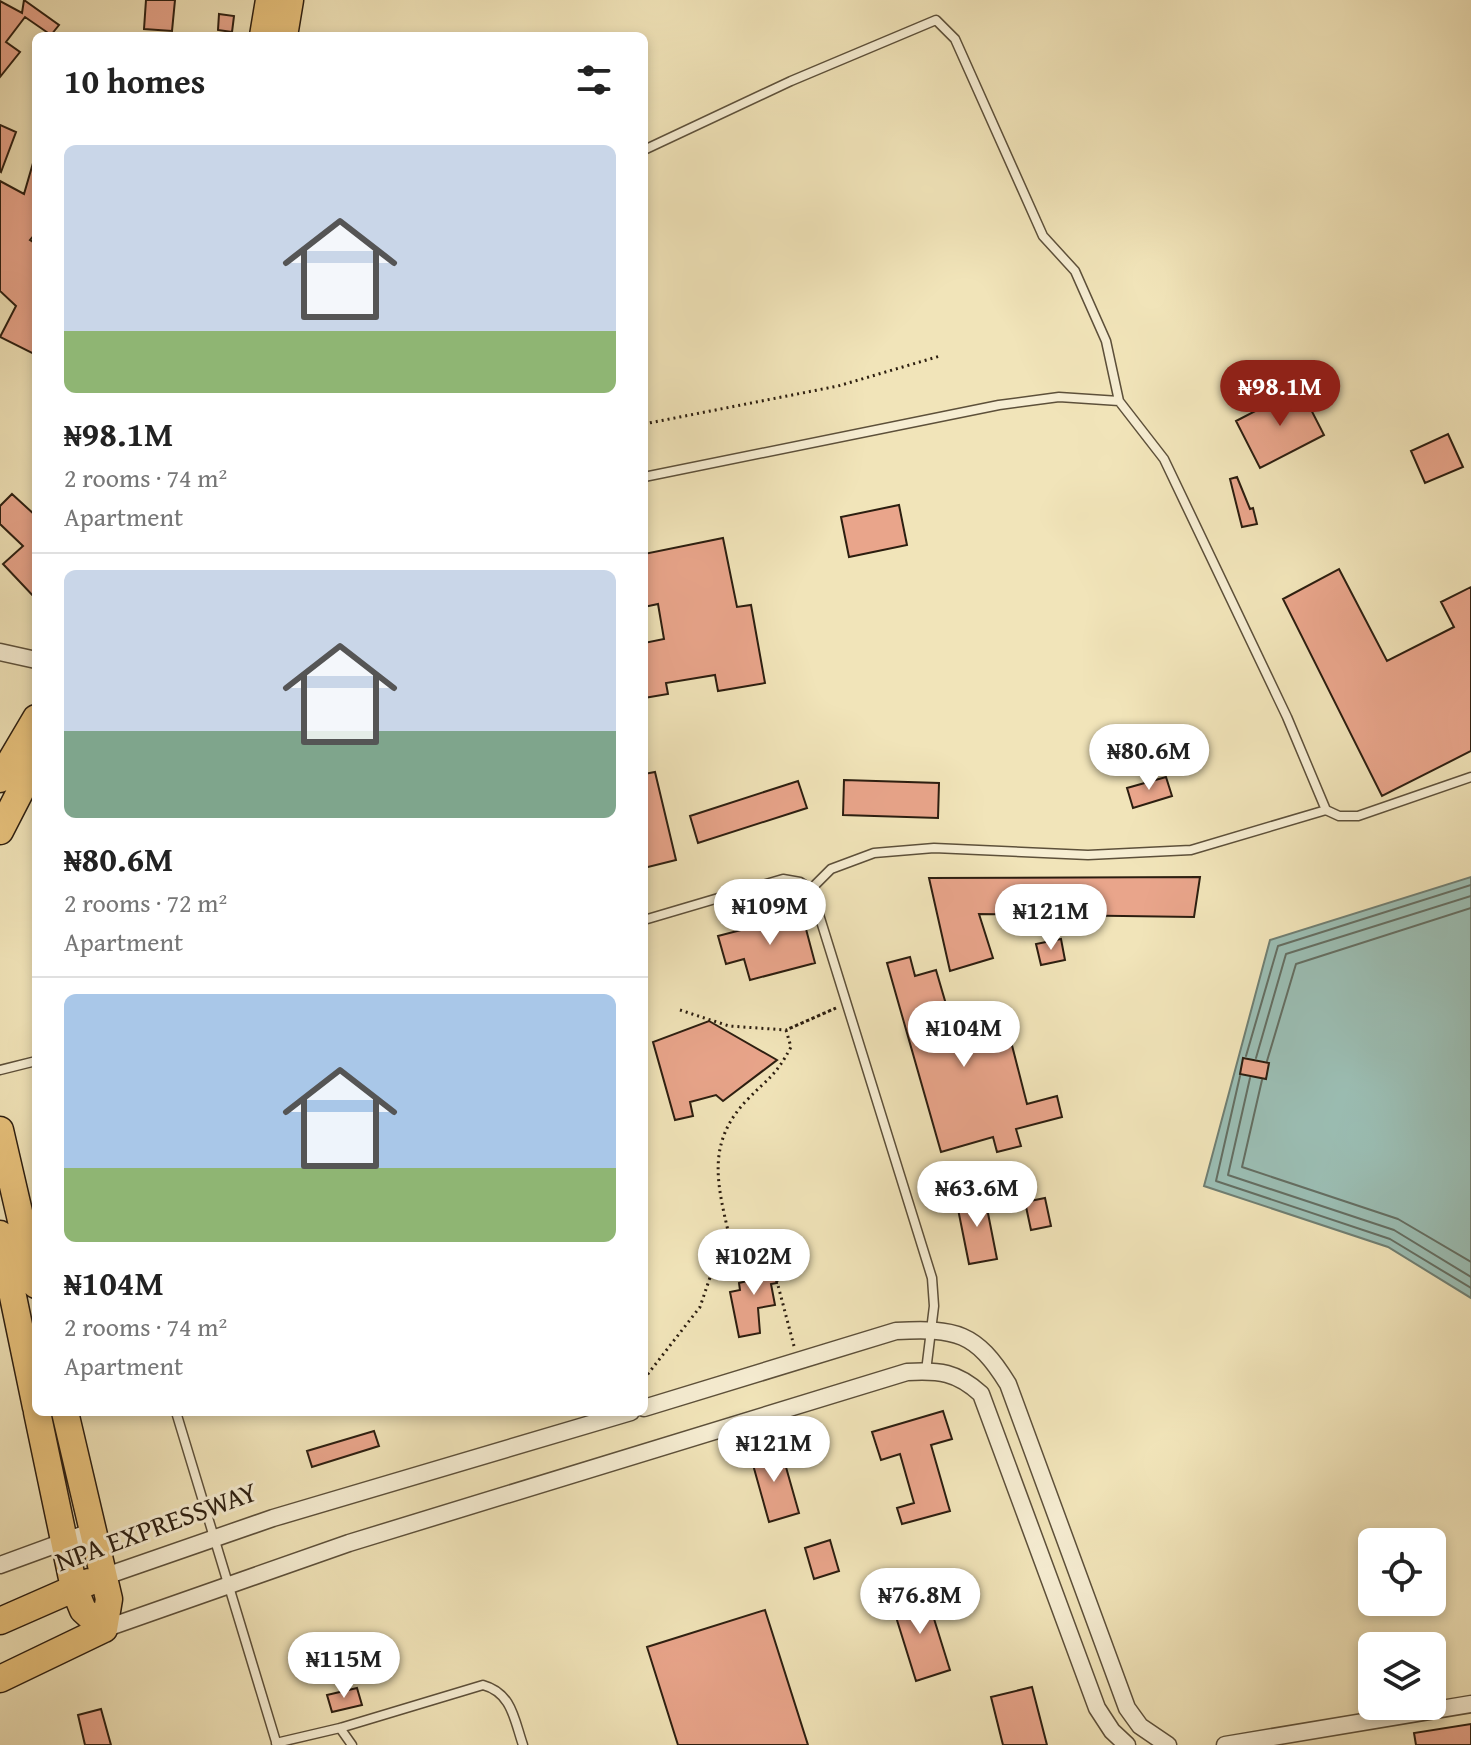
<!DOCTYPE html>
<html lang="en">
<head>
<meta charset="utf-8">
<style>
  :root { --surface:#fff; --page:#f6f6f6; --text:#222; --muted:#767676; --line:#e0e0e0; --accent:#8f2418 }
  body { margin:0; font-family:"Gentium Book Plus",serif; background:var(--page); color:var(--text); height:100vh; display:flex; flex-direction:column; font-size:30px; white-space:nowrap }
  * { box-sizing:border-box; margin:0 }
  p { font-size:26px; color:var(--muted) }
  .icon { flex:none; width:44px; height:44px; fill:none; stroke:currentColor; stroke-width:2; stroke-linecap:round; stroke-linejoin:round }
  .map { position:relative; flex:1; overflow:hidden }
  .side { position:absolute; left:32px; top:32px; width:616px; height:1384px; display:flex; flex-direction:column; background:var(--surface); border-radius:12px; box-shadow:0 4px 12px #0003 }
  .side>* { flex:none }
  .tools { position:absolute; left:1358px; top:1528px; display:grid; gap:16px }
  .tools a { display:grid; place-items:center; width:88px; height:88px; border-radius:12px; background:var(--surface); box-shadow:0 4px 12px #0003; font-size:40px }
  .price { position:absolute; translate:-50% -68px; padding:0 18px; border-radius:28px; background:#fff; color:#222; font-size:26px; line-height:52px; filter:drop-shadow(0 2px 4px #0008) }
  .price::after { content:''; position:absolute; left:50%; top:48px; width:24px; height:18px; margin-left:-12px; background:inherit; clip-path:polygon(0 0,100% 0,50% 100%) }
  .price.on { background:var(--accent); color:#fff }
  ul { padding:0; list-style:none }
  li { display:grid; align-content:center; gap:16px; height:424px; padding:0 32px }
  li+li { border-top:2px solid var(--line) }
  li span { display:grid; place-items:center; height:248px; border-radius:12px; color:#555 }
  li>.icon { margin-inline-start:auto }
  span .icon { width:144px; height:144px; fill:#fffc; stroke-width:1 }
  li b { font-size:34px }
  h2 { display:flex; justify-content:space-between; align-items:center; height:96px; padding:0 32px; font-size:34px }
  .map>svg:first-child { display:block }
  .water { fill:#9bbeb4; stroke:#6f7e72; stroke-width:2 }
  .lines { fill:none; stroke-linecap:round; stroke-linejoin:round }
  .shore { stroke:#646e62; stroke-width:2 }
  .building { fill:#e9a58b; stroke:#2c1e10; stroke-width:2 }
  .lane-casing { stroke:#5d503a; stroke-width:11 }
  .street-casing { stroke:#5d503a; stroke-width:19 }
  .primary-casing { stroke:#2c1e10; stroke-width:29 }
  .path { stroke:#2c1e10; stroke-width:3; stroke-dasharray:2 4; stroke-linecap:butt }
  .lane { stroke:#f6edd2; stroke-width:8 }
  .street { stroke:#f6edd2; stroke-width:16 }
  .primary { stroke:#e8c27c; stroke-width:26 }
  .labels { text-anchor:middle; stroke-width:6; stroke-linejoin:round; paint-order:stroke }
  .street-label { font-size:28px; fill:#2c1e10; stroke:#f6edd2 }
</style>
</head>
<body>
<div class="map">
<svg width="1471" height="1745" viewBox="0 0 1471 1745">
  <rect width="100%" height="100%" fill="#f1e4b9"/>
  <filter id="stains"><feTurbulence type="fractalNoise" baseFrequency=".0025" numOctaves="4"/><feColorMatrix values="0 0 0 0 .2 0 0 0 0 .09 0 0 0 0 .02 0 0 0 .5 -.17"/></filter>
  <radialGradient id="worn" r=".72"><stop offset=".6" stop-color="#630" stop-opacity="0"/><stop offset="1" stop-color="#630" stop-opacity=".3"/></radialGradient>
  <path class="water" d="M1471,877V1298L1388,1247L1204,1186L1270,940Z"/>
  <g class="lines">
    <path class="shore" d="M1246,1056L1278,946L1471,885
      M1256,1058L1286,954L1471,896
      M1267,1061L1296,964L1471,908
      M1240,1076L1216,1181L1390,1239L1471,1288
      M1250,1078L1228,1175L1394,1230L1471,1277
      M1262,1080L1242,1167L1398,1219L1471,1262"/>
  </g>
  <path class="building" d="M24,0L59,25L51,35L25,17L6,42L20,52L0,77V1L22,13Z
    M146,0H175L172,31L144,29Z
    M219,14L234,16L232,32L218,30Z
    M0,125L16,132L1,172L0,171Z
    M33,163L36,164V233L30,240L36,244V355L0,337L16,306L0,291V181L24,194Z
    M1300,388L1324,435L1260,468L1236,421Z
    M1448,434L1463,467L1425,483L1411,451Z
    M1237,477L1250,509L1253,508L1257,524L1242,527L1230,479Z
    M12,494L36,516V599L3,564L23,546L0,524V506Z
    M899,505L907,545L849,557L841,517Z
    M723,538L737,607L751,605L765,683L718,691L715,675L666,683L668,694L644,698V643L664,639L658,604L644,607V554Z
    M1339,569L1387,661L1454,627L1441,602L1471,587V751L1382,796L1283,599Z
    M655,772L676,860L644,868V774Z
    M1166,777L1172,796L1133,808L1127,788Z
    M844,780L939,783L938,818L843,815Z
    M798,781L807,808L698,843L690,816Z
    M1200,877L1194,917L979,914L993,958L950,971L929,878Z
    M802,914L815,963L750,980L744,959L726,964L718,936Z
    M1061,939L1065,960L1041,965L1036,944Z
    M910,957L915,976L936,970L955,1035L1006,1022L1027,1104L1057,1096L1062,1117L1016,1129L1021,1146L997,1152L993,1137L941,1152L887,963Z
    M709,1021L777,1060L723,1101L716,1095L690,1102L693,1116L675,1120L653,1042Z
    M1243,1058L1269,1063L1266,1079L1240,1074Z
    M984,1193L997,1259L969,1264L956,1199Z
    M1045,1198L1051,1226L1031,1230L1025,1202Z
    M772,1257L777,1283L771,1284L775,1305L758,1308L760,1333L739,1337L730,1292L740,1290L739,1283L755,1279L751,1262Z
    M943,1411L952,1439L931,1445L950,1511L902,1524L897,1508L914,1503L900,1454L881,1460L872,1432Z
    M374,1431L379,1446L312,1467L307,1451Z
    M780,1446L799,1513L769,1522L750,1454Z
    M830,1540L839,1571L814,1579L805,1548Z
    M925,1590L950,1670L916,1681L891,1601Z
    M765,1610L808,1745H678L647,1647Z
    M1032,1687L1047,1745H1003L991,1697Z
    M357,1688L362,1705L332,1712L327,1695Z
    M101,1709L111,1745H85L78,1715Z
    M1471,1724V1745H1416L1414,1733Z"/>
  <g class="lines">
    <defs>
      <path id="lane" d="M644,150L791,81L936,20L955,39L1043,236L1075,271L1106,341L1119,401
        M644,477L999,405L1059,397L1119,401L1164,459L1287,717L1326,810L1339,816H1358L1471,777
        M811,889L831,869L874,853L934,848L1088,855L1191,850L1326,810
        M644,920L783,879L800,882L811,889L932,1278L934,1306L926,1371
        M0,1070L36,1061
        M176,1412L277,1745
        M340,1728L352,1745
        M276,1743L340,1728L483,1685C512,1693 514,1719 523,1745"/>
      <path id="street" d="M0,652L36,660
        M644,1408L896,1331C956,1328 976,1332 1008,1384L1127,1708L1140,1726L1168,1745
        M0,1565L93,1531
        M103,1577L273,1518L631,1412
        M104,1629L349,1543L907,1372C939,1370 957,1372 981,1394L1097,1708L1112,1731L1127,1745
        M1225,1745L1471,1704"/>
      <path id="primary" d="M263,36L269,0
        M284,36L290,0
        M0,779L36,718
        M0,831L36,761
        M0,1130L36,1285
        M0,1234L36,1407
        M37,1412L74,1588L83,1610L104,1629
        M65,1412L109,1599L104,1629
        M0,1621L89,1582
        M0,1679L104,1629"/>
    </defs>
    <use href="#lane" class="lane-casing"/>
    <use href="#street" class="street-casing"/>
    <use href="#primary" class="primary-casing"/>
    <path class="path" d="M644,424L838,386L940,356
      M680,1010L729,1026L786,1030L836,1008
      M794,1346L775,1274L759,1249L729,1235C717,1183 706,1142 748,1099C769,1077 775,1077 791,1047L786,1030L836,1008
      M644,1379L700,1307L726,1230"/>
    <use href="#lane" class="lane"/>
    <use href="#street" class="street"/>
    <use href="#primary" class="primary"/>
  </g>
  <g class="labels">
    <g class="street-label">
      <text transform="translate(156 1526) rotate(-20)" y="10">NPA EXPRESSWAY</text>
    </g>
  </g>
  <rect width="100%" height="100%" filter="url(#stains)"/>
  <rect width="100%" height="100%" fill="url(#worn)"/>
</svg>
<div class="tools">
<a><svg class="icon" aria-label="locate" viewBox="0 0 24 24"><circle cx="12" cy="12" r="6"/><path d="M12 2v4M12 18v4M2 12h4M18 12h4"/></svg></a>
<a><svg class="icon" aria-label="layers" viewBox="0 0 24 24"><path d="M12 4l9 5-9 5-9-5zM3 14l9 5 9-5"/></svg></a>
</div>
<b class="price on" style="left:1280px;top:428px">₦98.1M</b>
<b class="price" style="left:1149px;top:792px">₦80.6M</b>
<b class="price" style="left:770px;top:947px">₦109M</b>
<b class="price" style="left:1051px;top:952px">₦121M</b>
<b class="price" style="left:964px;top:1069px">₦104M</b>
<b class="price" style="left:977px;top:1229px">₦63.6M</b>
<b class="price" style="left:754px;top:1297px">₦102M</b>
<b class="price" style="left:774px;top:1484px">₦121M</b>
<b class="price" style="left:920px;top:1636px">₦76.8M</b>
<b class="price" style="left:344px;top:1700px">₦115M</b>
<section class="side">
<h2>10 homes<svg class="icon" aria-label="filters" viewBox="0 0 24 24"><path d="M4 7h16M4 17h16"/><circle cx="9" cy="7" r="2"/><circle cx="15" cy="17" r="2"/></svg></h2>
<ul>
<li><span style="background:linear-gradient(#c9d6e8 75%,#8fb573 0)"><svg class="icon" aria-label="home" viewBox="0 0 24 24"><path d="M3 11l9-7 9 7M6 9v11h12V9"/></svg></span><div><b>₦98.1M</b><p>2 rooms · 74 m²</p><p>Apartment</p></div></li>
<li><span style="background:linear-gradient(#c9d6e8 65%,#7fa58c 0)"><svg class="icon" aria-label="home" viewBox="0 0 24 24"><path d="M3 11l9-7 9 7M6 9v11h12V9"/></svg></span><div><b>₦80.6M</b><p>2 rooms · 72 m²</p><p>Apartment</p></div></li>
<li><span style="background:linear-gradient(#a9c7e8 70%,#8fb573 0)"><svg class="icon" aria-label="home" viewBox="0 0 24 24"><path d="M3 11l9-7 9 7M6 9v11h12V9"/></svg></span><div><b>₦104M</b><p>2 rooms · 74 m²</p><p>Apartment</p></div></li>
</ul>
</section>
</div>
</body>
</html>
